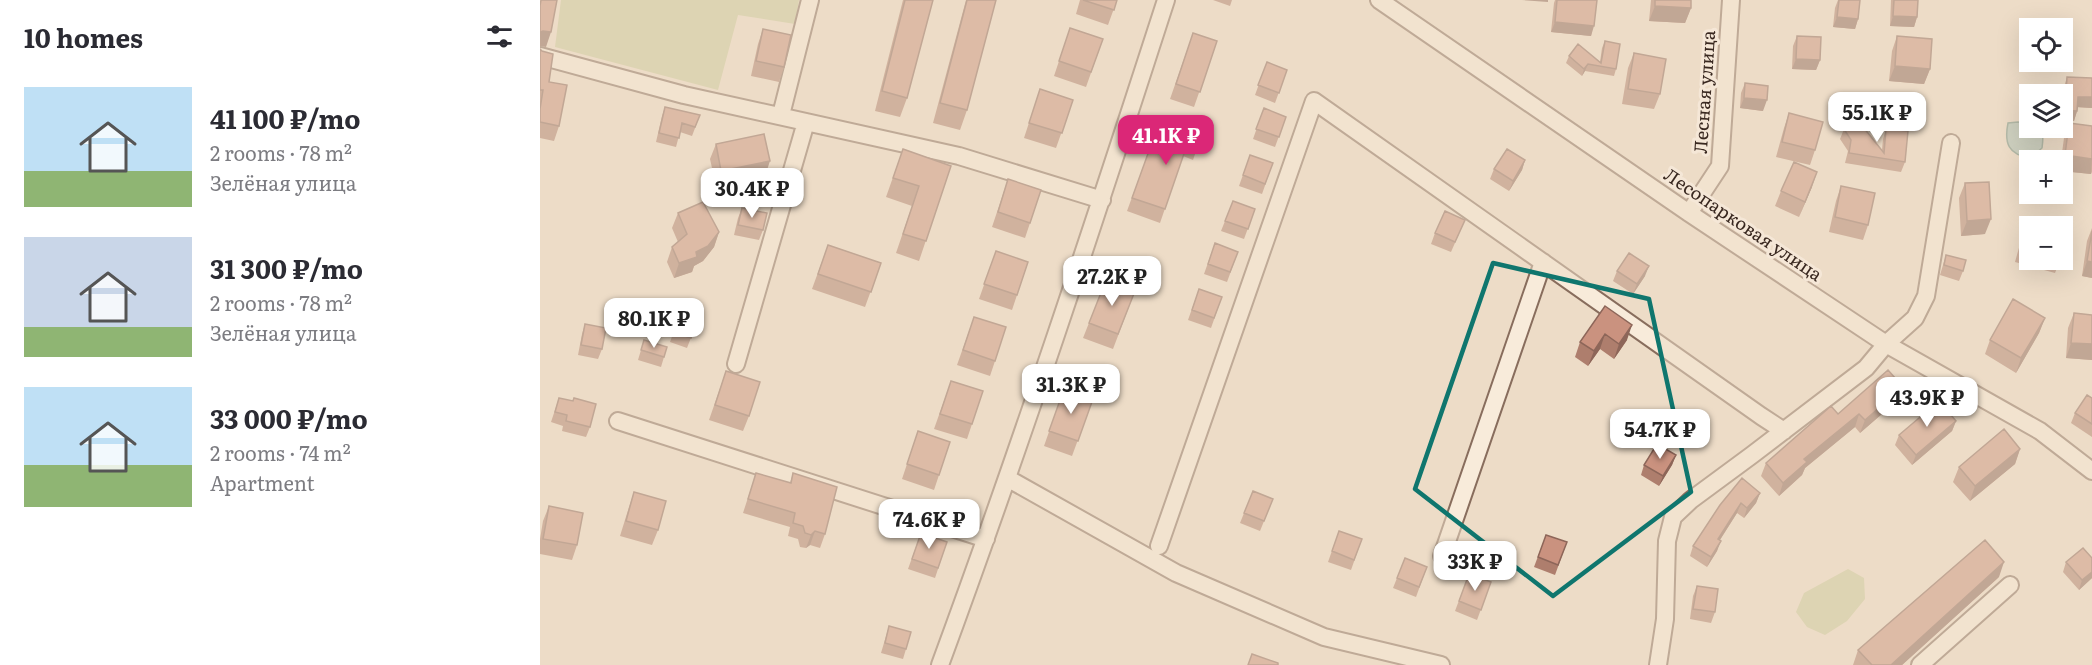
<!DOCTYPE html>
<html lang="en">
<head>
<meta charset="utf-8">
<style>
  :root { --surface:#fff; --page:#f7f7f7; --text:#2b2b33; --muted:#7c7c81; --accent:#db2777 }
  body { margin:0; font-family:Literata,serif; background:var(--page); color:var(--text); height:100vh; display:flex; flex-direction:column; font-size:22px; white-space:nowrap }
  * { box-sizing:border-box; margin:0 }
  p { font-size:20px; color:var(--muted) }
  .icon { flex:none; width:33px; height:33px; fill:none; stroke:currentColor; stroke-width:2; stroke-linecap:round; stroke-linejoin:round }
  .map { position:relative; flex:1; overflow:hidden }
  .side { display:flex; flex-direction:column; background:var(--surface); width:540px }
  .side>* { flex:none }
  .fabs { position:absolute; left:1479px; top:18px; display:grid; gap:12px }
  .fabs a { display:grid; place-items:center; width:54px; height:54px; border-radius:0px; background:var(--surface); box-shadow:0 6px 24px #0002; font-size:30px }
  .price { position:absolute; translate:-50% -51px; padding:0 14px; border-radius:12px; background:#fff; color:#222; font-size:20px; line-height:39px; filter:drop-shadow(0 2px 3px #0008) }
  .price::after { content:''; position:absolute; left:50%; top:36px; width:18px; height:14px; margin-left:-9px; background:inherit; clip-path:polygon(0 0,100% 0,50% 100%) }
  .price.current { background:var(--accent); color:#fff }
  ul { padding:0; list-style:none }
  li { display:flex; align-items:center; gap:18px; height:150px; padding:0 24px }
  li span { display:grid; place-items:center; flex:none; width:168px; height:120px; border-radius:0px; color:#555 }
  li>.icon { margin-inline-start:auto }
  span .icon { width:72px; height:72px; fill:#fffc; stroke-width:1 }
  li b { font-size:26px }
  h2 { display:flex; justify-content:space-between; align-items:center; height:72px; padding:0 24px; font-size:26px }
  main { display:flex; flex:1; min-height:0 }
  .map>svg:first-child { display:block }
  .green { fill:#cbc99b }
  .water { fill:#a8c1b6; stroke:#6f8f82; stroke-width:1.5 }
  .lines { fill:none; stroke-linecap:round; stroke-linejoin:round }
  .minor-casing { stroke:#886d5d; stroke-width:20 }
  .minor { stroke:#f8ebda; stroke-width:16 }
  .wall { fill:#ae7e6d }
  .shaded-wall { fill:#8d6659 }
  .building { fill:#ca927f; stroke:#8d6659; stroke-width:1.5 }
  .marked { fill:none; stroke:#0f766e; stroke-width:4.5; stroke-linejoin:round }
  .labels { text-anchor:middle; stroke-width:6; stroke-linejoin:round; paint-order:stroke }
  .street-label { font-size:18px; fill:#392820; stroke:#f5e7d7 }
</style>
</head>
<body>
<main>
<section class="side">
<h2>10 homes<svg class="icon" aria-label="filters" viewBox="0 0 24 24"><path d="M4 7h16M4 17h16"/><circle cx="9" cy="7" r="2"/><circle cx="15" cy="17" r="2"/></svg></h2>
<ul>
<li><span style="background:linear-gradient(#bfe0f5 70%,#8fb573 0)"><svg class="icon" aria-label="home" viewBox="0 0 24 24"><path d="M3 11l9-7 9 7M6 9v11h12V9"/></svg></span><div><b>41 100 ₽/mo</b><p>2 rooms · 78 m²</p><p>Зелёная улица</p></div></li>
<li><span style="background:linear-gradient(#c9d6e8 75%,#8fb573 0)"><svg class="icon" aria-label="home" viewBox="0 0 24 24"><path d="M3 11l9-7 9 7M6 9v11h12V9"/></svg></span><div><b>31 300 ₽/mo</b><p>2 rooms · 78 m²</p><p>Зелёная улица</p></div></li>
<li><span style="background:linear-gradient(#bfe0f5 65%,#8fb573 0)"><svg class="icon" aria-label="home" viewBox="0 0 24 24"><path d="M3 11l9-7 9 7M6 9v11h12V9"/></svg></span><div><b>33 000 ₽/mo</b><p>2 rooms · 74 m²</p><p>Apartment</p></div></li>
</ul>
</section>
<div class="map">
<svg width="1552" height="665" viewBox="0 0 1552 665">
  <rect width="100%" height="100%" fill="#eddcc7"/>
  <path class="green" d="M21,0H259L255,24L198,15L178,90L15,47Z
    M1308,569L1324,578L1325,599L1307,621L1285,635L1267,627L1256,612L1264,593Z"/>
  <path class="water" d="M1478,122L1489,125L1490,128H1499C1504,135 1503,140 1502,148L1491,158C1468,155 1464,143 1468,123Z"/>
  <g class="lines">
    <defs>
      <path id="minor" d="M839,0L1149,213L1346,344L1500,431L1552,471
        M0,56L144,95L419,156L562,200
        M241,115L270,0
        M1149,213L1180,166L1191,0
        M196,364L266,122
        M78,421L446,539
        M467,478L636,573L784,637L901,665
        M619,546L774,101L1221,416L1244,431
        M902,556L1003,262
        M400,665C481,445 554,223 626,0
        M1118,665L1125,619L1127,541L1133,517L1151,500L1212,455L1326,368L1346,344L1375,318L1386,296L1411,143
        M1380,665L1470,585"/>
    </defs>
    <use href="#minor" class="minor-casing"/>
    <use href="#minor" class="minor"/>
  </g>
  <path class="wall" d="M363,0H393L367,98L360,117L335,111Z
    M426,0H456L427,110L420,130L393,123Z
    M540,0H577L568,25L536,14Z
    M673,0H692L690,6Z
    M1015,0H1057L1051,36L1011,32L1014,3Z
    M1111,0H1151V8L1145,23L1109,21Z
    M1298,0H1320L1318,19L1315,29L1293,27L1295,8Z
    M1351,0H1378L1377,17L1374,27L1350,26Z
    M530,28L563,39L546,87L514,76Z
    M223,29L244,67L239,82L211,76L218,44Z
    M653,33L677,41L654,107L630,99Z
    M1257,36L1280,60L1276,70L1252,69L1253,46Z
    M1357,36L1390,69L1384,84L1349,81L1352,51Z
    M1065,41L1076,69L1074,76L1045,71L1042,76L1026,63L1029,56L1060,62L1062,48Z
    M0,49L19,126L14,141L0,138Z
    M1094,53L1120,94L1114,109L1082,104L1088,68Z
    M727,62L747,70L735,103L715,95Z
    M1527,77L1552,78V108L1538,107L1537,111L1534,121L1522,120L1524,87Z
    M1205,83L1223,111L1200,108L1201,93Z
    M500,89L533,100L516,148L484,138Z
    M125,107L160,115L152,136L140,132L136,147L116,142L122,116Z
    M724,108L746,117L735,147L713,139Z
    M1249,113L1275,150L1270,165L1236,157L1244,128Z
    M1529,123L1552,126V172L1551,174L1522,171V160H1521L1524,138Z
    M665,125L653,160L643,156L620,223L587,211L610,148L629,155Z
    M1304,129L1342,150L1343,139L1346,129L1365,162L1361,172L1305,163L1308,151L1300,139Z
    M176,144L225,176L176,186L170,159Z
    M363,149L411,166L379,261L356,253L372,206L346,197Z
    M710,155L733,163L722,194L699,186Z
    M985,160L982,170L969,191L950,179L954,169Z
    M1490,177V194H1519L1516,203L1485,196Z
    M468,179L490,223L485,238L452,227Z
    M1425,183L1445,234L1421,236L1419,198Z
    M1301,186L1328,225L1323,240L1289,232L1296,201Z
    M1272,187L1259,217L1235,206L1241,191Z
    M693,201L715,209L704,239L681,231Z
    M202,208L223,230L219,240L194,235L198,218Z
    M138,213L179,232L174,247L163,261L154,266L152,272L134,278L127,262L132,247L138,242L132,228Z
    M925,220L911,252L891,244L895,233Z
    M1487,222L1490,226V260H1520L1515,273L1475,262L1482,237Z
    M1552,228V278L1542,276L1547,241Z
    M675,243L698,252L687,282L664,274Z
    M288,245L341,263L325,307L272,289Z
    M456,251L477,295L472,310L439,299Z
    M1406,255L1423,271L1419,281L1400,275Z
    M1077,271L1105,276L1093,294L1073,281Z
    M566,280L595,291L573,349L543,338Z
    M659,289L682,297L671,328L648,320Z
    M1065,306L1087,340L1074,359L1060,349L1048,366L1035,357L1040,342Z
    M141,312L158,319L147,348L130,342Z
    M1534,313L1552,315V360L1526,358L1528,328Z
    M434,317L455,361L450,376L417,365Z
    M1505,318L1499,333L1476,373L1445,354L1450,340Z
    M45,324L62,349L58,359L38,355L42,334Z
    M104,340L124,357L121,367L98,360Z
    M186,371L209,416L203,431L169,420Z
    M411,381L443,391L427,439L394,429Z
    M524,389L553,399L532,456L504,446Z
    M19,398L50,427L46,437L22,431L23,426L11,422Z
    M1552,398V437L1531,423L1535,413Z
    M1358,400L1320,433L1315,427L1265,468L1262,475L1239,496L1221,476L1226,463L1298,414Z
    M1416,421L1412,431L1372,465L1355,445L1359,435Z
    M378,431L410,442L394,490L362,479Z
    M1480,449L1475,464L1430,501L1413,482L1419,467Z
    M1136,455L1132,465L1119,486L1101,475L1104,465Z
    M216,473L250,483L253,473L285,534L280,548L270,545L266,548L260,547L258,539L248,536L250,527L203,513Z
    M713,491L733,499L720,531L700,523Z
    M94,492L118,530L112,545L80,536L89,507Z
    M1220,493L1216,503L1204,518L1197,513L1180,540L1177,551L1167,567L1150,556L1153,546L1180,505Z
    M9,506L37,545L32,560L0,554V539L3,521Z
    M799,531L822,539L811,570L788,562Z
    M381,533L407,542L395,578L368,569Z
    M1006,535L1027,542L1015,575L994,567Z
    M865,558L887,567L876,597L853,588Z
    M1552,558V578L1539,590L1523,572L1526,562Z
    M929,574L951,582L937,620L915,611Z
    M1459,577L1362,665H1313L1318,650Z
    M1157,586L1175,612L1171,623L1150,619L1153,596Z
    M349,626L366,649L363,659L341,653Z"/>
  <path class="shaded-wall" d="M982,0H1008V2Z
    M1115,6L1151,8L1145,23L1109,21Z
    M1353,16L1377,17L1374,27L1350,26Z
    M1297,17L1318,19L1315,29L1293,27Z
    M1015,22L1054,26L1051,36L1011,32Z
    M3,31L11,32L6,47L0,46V32Z
    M1256,59L1280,60L1276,70L1252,69Z
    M1048,64L1045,71L1042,76L1044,69Z
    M1355,66L1390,69L1384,84L1349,81Z
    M1538,97H1552V108L1535,107Z
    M1204,98L1227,100L1223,111L1200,108Z
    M1525,110L1537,111L1534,121L1522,120Z
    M1525,155L1552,159L1551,174L1522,171V163Z
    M985,160L982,170L969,191L973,181Z
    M230,161L225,176L176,186L181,171Z
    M1277,172L1272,187L1259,217Z
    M1451,219L1445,234L1421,236L1427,221Z
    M179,232L174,247L163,261L154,266L152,272L134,278L139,263L156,252Z
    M1547,261L1552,262V278L1542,276Z
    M1109,266L1105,276L1093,294L1097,284Z
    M1505,318L1499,333L1476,373L1481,358Z
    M1092,325L1087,340L1074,359L1079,344Z
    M1065,334L1060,349L1048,366L1054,351Z
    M1531,343L1552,344V360L1526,358Z
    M1363,387L1358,400L1320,433L1325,420Z
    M1319,414L1315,427L1265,468L1262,475L1239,496L1243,483L1264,459Z
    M1416,421L1412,431L1372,465L1376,455Z
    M1480,449L1475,464L1430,501L1435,486Z
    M1136,455L1132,465L1119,486L1123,476Z
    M1220,493L1216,503L1204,518L1207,508Z
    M1201,503L1197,513L1174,549L1178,539Z
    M275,531L270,545L266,548L271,535Z
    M1181,541L1177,551L1167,567L1171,557Z
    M1464,562L1459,577L1362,665H1351Z
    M1552,572V578L1539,590L1542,580Z"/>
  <path class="building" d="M1,0H17L11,32L3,31L0,32V6Z
    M365,0H393L367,98L342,91Z
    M427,0H456L427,110L400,103Z
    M543,0H577L574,10Z
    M1017,0H1057L1054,26L1015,22Z
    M1115,0H1151V8L1115,6Z
    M1299,0H1320L1318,19L1297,17Z
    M1354,0H1378L1377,17L1353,16Z
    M530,28L563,39L551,72L519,61Z
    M223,29L251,35L244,67L216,61Z
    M653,33L677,41L660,92L636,84Z
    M1257,36L1281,37L1280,60L1256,59Z
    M1357,36L1392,39L1390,69L1355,66Z
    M1065,41L1080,44L1076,69L1048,64L1044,69L1029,56L1038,44L1061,63Z
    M0,49L2,51L13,54L9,82L27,85L19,126L0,122V109L3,90H0Z
    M1094,53L1126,59L1120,94L1088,89Z
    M727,62L747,70L739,93L718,85Z
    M1527,77L1552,78V97H1538L1537,111L1525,110Z
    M1205,83L1228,86L1227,100L1204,98Z
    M500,89L533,100L522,133L489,123Z
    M125,107L160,115L155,127L142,123L139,138L119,133Z
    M724,108L746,117L739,137L716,129Z
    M1249,113L1283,122L1275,150L1242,142Z
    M642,117L665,125L658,146L648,142L625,209L592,198L610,148L629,155Z
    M1315,117L1344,153L1346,129L1368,131L1365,162L1309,153L1311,140L1304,129Z
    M1529,123L1552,126V159L1525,155Z
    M224,134L230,161L181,171L176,144Z
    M363,149L411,166L386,241L363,234L379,186L353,178Z
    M967,149L985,160L973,181L954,169Z
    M710,155L733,163L725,184L703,175Z
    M1254,162L1277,172L1265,202L1241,191Z
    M468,179L501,190L490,223L458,212Z
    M1449,182L1451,219L1427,221L1425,183Z
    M1301,186L1335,193L1328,225L1295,217Z
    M693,201L715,209L708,229L685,221Z
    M163,202L179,232L168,246L156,252L157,257L139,263L132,247L147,234L138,213Z
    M202,208L227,213L223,230L198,225Z
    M905,211L925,220L915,242L895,233Z
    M1487,222L1503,226H1490V249L1480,247Z
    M1552,231V262L1547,261Z
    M1522,232L1527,233L1522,249Z
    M675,243L698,252L690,272L668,264Z
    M288,245L341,263L331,292L278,274Z
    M456,251L488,262L477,295L444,284Z
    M1089,253L1109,266L1097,284L1077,271Z
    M1406,255L1426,260L1423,271L1404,265Z
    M566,280L595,291L578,334L549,323Z
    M659,289L682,297L674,318L652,310Z
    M1473,299L1505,318L1481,358L1450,340Z
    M1065,306L1092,325L1079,344L1065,334L1054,351L1040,342Z
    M141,312L158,319L151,338L134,332Z
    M1534,313L1552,315V344L1531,343Z
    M434,317L466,327L455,361L423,350Z
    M45,324L66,328L62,349L41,345Z
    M104,340L127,347L124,357L101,350Z
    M1348,370L1363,387L1325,420L1319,414L1264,459L1267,462L1243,483L1226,463L1291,406L1298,414Z
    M186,371L220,382L209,416L175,405Z
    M411,381L443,391L432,424L400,414Z
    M524,389L553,399L538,441L509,431Z
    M1547,395L1552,398V424L1535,413Z
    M19,398L33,401L34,398L56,404L50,427L26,421L27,415L15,412Z
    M1399,401L1416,421L1376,455L1359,435Z
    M1464,429L1480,449L1435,486L1419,467Z
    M378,431L410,442L399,475L367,464Z
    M1117,444L1136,455L1123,476L1104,465Z
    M216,473L251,483L253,473L297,487L285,534L275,531L271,535L265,533L263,526L253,523L255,513L208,499Z
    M1202,478L1220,493L1207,508L1201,503L1178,539L1181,541L1171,557L1153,546L1180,505Z
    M713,491L733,499L724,521L704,513Z
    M94,492L126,501L118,530L86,521Z
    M9,506L43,513L37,545L3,539Z
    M799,531L822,539L814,560L792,551Z
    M381,533L407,542L398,568L372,559Z
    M1006,535L1027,542L1018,565L998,557Z
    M1445,540L1464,562L1351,665H1332L1318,650Z
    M1543,548L1552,558V572L1542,580L1526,562Z
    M865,558L887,567L879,587L857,578Z
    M929,574L951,582L941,610L919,601Z
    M1157,586L1178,589L1175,612L1153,609Z
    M349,626L371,632L366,649L345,643Z
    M712,654L738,663V665H708Z"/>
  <path d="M0 0H1552V665H0ZM953,263L1109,299L1151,492L1013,596L875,489Z" fill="#eddcc7" fill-opacity=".55" fill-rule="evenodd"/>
  <path class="marked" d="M953,263L1109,299L1151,492L1013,596L875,489Z"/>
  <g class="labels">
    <g class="street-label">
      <text transform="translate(1165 92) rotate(-86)" y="6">Лесная улица</text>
      <text transform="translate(1203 225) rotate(34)" y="6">Лесопарковая улица</text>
    </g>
  </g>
</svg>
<div class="fabs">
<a><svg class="icon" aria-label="locate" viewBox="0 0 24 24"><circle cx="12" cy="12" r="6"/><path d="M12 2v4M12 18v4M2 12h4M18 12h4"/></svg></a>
<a><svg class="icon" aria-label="layers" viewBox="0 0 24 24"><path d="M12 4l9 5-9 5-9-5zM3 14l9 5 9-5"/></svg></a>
<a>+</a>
<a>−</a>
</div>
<b class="price" style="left:1337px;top:143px">55.1K ₽</b>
<b class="price current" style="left:626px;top:166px">41.1K ₽</b>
<b class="price" style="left:212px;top:219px">30.4K ₽</b>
<b class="price" style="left:572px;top:307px">27.2K ₽</b>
<b class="price" style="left:114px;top:349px">80.1K ₽</b>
<b class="price" style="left:531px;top:415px">31.3K ₽</b>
<b class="price" style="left:1387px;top:428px">43.9K ₽</b>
<b class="price" style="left:1120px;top:460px">54.7K ₽</b>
<b class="price" style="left:389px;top:550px">74.6K ₽</b>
<b class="price" style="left:935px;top:592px">33K ₽</b>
</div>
</main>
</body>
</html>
